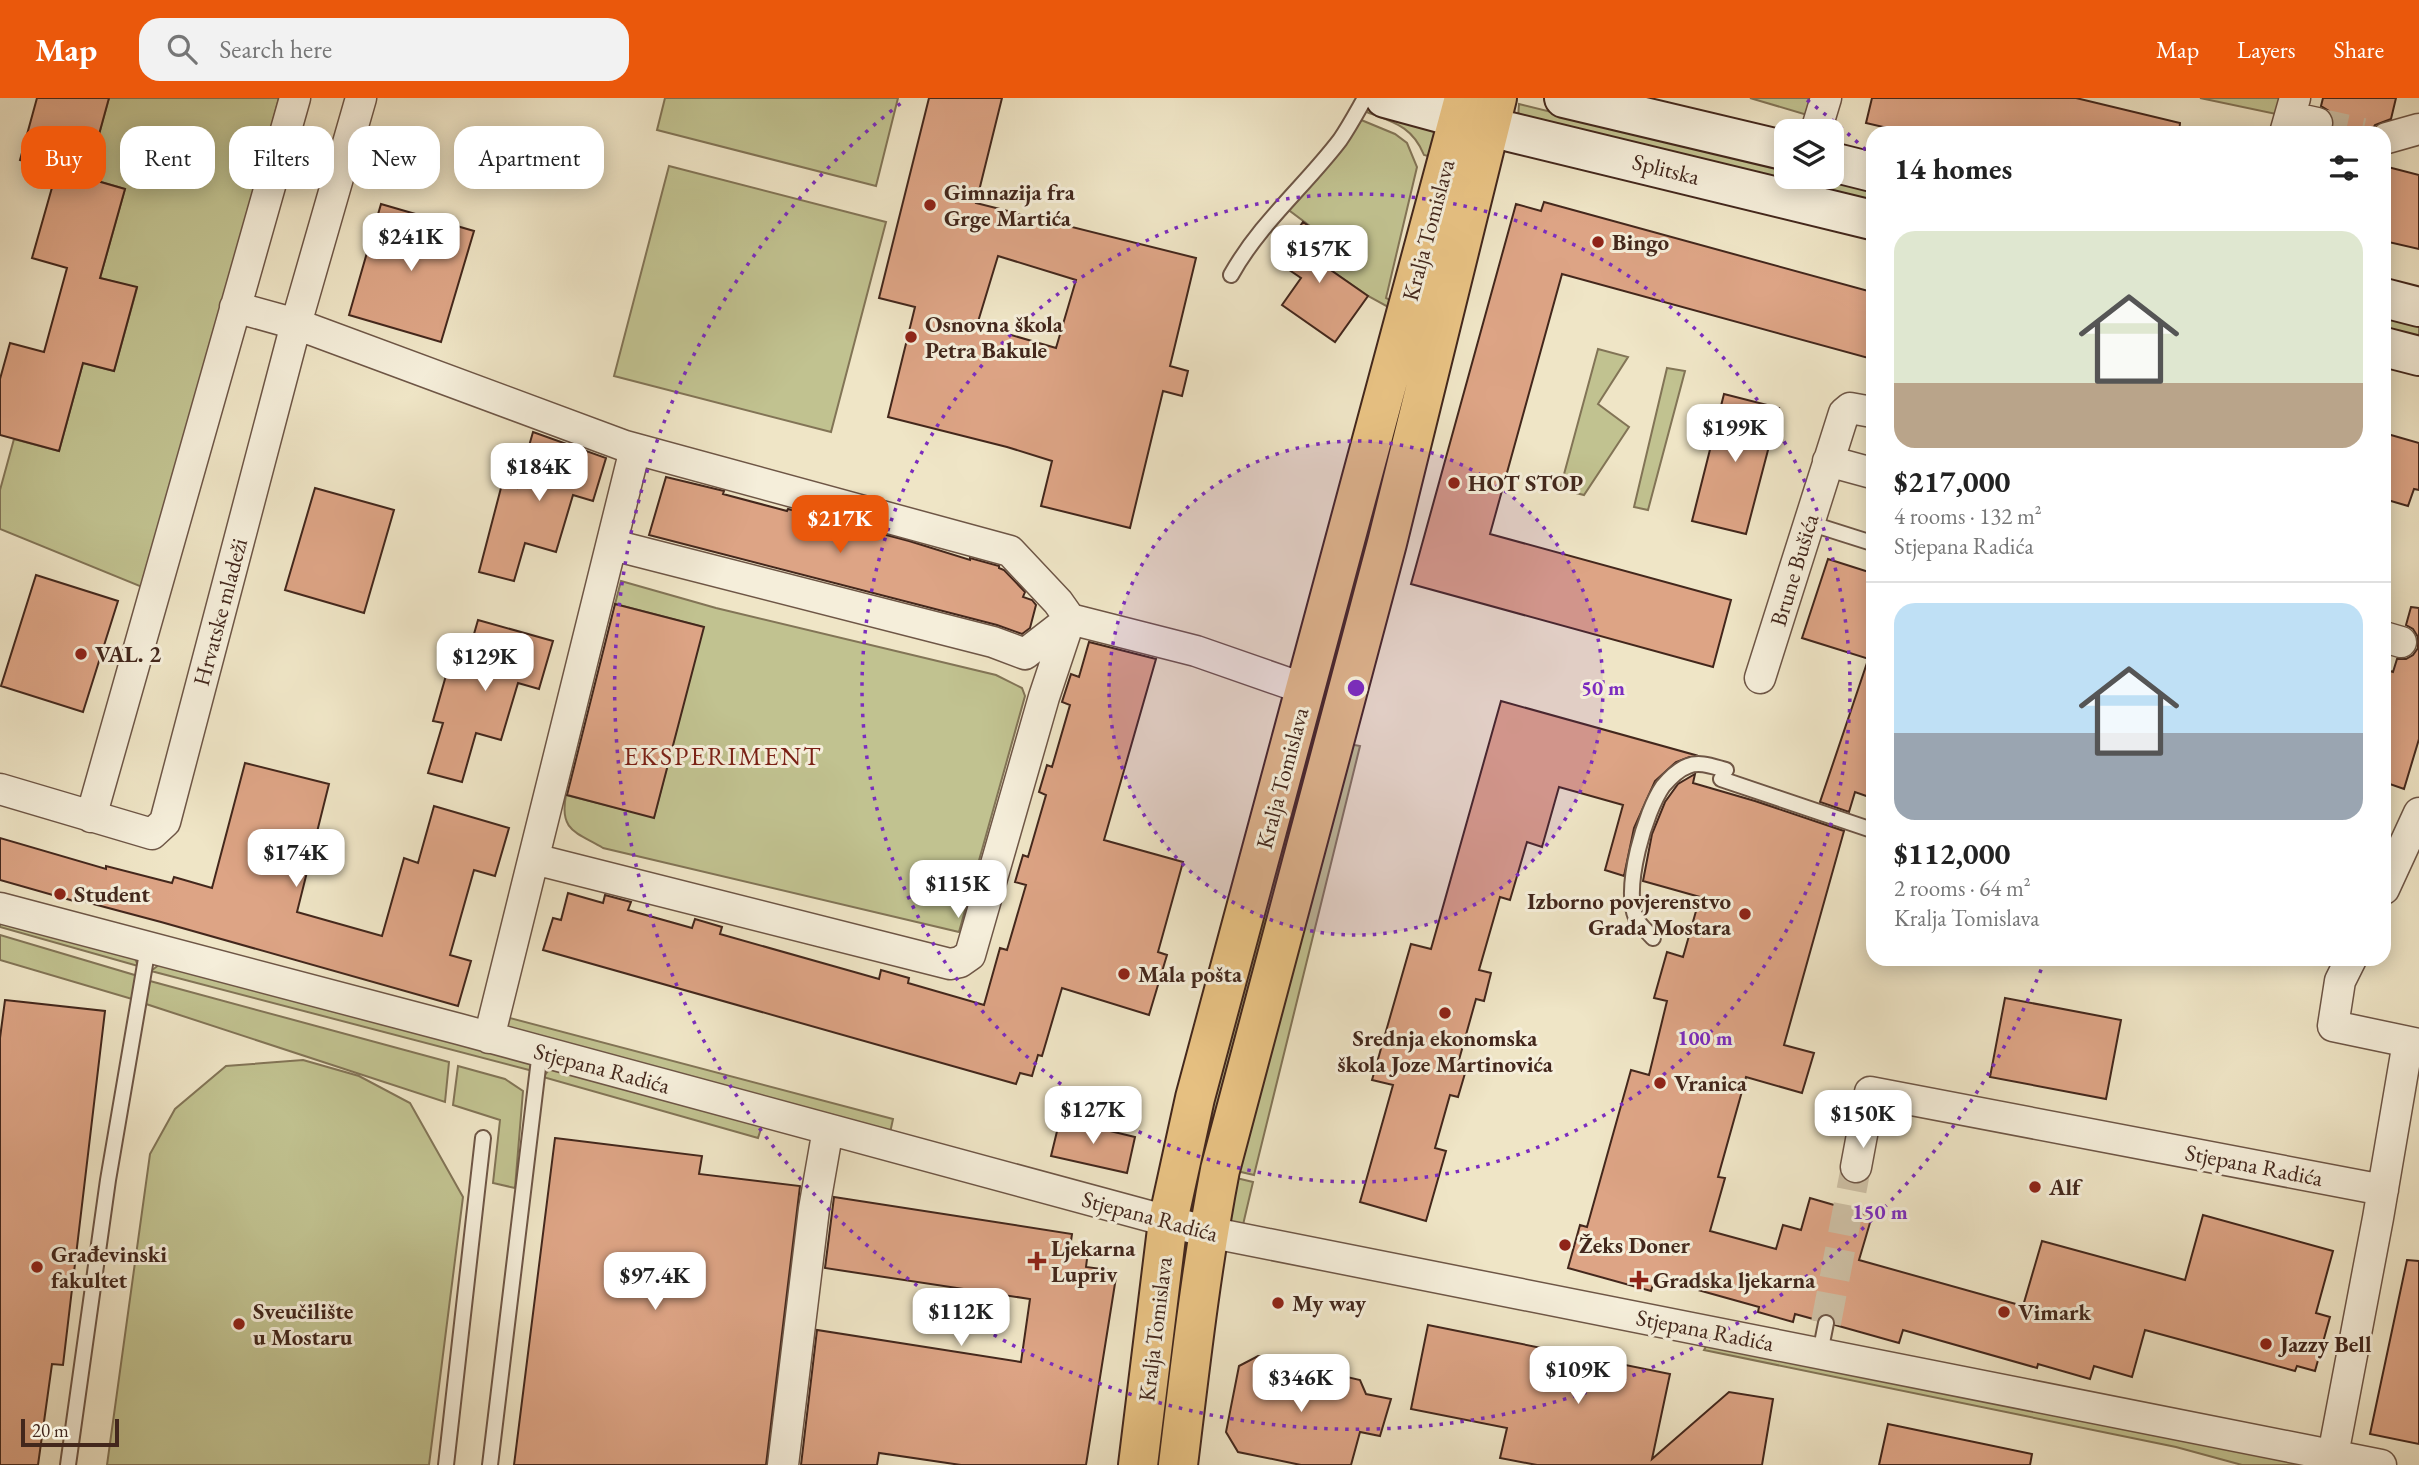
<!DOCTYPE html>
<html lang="en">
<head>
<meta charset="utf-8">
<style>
  :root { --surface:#fff; --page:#f2f2f2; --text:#222; --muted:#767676; --line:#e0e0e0; --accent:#ea580c }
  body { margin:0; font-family:"EB Garamond",serif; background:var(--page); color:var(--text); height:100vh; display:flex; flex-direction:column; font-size:26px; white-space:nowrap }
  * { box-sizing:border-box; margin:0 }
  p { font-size:23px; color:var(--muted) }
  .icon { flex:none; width:38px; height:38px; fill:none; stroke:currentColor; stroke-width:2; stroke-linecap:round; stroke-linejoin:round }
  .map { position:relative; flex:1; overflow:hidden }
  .side { position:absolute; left:1866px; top:28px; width:525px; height:840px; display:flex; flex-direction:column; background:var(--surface); border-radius:21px; box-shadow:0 4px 18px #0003 }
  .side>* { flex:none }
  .top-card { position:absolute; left:21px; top:28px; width:665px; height:63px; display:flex; gap:14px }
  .fabs { position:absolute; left:1774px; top:21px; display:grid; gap:14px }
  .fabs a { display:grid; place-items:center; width:70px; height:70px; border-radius:14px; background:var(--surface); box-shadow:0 4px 18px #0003; font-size:35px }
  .scale { position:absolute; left:21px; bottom:18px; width:98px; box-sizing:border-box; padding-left:7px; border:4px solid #43271c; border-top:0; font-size:19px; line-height:24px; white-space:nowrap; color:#43271c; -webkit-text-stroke:5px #f5eeda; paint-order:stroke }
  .price { position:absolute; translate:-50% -60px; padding:0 16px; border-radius:14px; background:#fff; color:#222; font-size:23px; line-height:46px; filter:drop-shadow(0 2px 4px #0008) }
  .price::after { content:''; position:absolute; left:50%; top:42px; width:21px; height:16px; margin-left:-10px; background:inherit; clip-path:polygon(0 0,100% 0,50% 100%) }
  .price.current { background:var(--accent); color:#fff }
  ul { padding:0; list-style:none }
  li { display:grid; align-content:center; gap:14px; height:371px; padding:0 28px }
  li+li { border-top:2px solid var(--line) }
  li span { display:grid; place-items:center; height:217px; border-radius:21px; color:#555 }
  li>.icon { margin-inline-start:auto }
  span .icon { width:126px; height:126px; fill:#fffc; stroke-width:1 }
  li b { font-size:30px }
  h2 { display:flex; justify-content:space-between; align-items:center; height:84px; padding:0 28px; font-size:30px }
  .pill { padding:0 24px; border-radius:21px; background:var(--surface); box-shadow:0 4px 18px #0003; font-size:24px; line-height:63px }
  .pill.current { background:var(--accent); color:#fff }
  header { display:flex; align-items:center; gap:42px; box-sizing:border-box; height:98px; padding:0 35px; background:var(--accent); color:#fff }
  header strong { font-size:33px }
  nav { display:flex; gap:38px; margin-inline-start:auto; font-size:24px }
  .search { width:490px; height:63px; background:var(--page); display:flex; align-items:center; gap:18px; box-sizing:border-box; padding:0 24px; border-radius:21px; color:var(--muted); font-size:26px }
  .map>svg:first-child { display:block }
  .green { fill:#c1c290; stroke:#827456; stroke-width:2 }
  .building { fill:#dda485; stroke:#43271c; stroke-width:2; fill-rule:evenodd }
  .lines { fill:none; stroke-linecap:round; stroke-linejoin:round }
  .street-tunnel { stroke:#cdbfa4; stroke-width:30; stroke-dasharray:30 15; stroke-linecap:butt }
  .lane-casing { stroke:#6e5646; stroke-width:18 }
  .street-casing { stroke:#6e5646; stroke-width:33 }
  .secondary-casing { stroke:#43271c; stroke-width:42 }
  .primary-casing { stroke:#43271c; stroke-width:42 }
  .lane { stroke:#f5eeda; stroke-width:14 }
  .street { stroke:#f5eeda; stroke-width:30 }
  .secondary { stroke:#f5eeda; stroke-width:38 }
  .primary { stroke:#e8c283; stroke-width:38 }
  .ring { fill:none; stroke:#7b2cbf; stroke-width:3.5; stroke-dasharray:3.5 7 }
  .poi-dot { fill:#8f2418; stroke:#f5eeda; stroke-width:2.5 }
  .labels { text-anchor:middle; stroke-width:6; stroke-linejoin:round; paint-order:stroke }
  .street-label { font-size:23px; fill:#43271c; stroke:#f5eeda }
  .poi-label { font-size:23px; font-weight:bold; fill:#43271c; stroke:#f5eeda; text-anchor:start }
  .quarter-label { font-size:26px; letter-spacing:2px; fill:#7a1f14; stroke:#f5eeda }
  .centre { fill:#7b2cbf; stroke:#f5eeda; stroke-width:3.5 }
  .ring-label { font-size:21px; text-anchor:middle; font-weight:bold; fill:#7b2cbf; stroke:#f5eeda; stroke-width:6; stroke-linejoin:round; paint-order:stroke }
</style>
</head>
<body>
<header>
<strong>Map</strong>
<div class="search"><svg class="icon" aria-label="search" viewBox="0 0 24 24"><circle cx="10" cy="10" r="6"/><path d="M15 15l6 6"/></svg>Search here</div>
<nav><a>Map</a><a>Layers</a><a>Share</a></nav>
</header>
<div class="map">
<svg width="2419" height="1367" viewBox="0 0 2419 1367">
  <rect width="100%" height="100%" fill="#efe5c6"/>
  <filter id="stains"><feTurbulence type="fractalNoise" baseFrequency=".00286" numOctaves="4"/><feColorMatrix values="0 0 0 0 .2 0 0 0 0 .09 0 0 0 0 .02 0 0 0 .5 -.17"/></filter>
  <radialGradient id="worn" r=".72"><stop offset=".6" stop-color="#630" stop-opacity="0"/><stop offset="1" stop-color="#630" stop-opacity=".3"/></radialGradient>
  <path class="green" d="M109,0H279L241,143L142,489L0,431V392L14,341L59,353L83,265L114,273L137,190L100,180L125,91L87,80Z
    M665,0H898L876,88L657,32Z
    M1371,0L1432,19L1443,62L1424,57C1412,27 1392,24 1364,13Z
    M1750,0H1819L1814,19Z
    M2200,0H2295L2290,19Z
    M1519,6L1787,72V79H1814L1872,93V108L1518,20Z
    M1354,19L1395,36L1407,45L1417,69L1386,200L1392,203L1390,210L1368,198L1325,168L1338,149L1282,107Z
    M669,68L886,124L831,334L614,278Z
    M1457,74L1466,77L1207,1064L1198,1060Z
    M2384,218L2419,227V242L2384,233Z
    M1598,251L1628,259L1598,306L1629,329L1584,397L1560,391Z
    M1667,270L1685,273L1648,412L1634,409Z
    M621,483L716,510L996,577L1022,590L1025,598L959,834L603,750C576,734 559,733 566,697L654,719L703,529L615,506Z
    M1344,645L1360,648L1254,1077L1228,1071Z
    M0,817L132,852L138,868L0,829Z
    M0,837L138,878L132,901L0,862Z
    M165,862L528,958L533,973L151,873Z
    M150,883L449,964L445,1004L143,905Z
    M495,916L893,1021L890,1035L492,929Z
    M303,962L359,978L410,1005L463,1099L429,1367H107L150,1056L175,1011L226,968Z
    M553,967L764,1021L758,1040L543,979Z
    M458,968L505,981L523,993L515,1090L493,1085L500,1022L453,1007Z
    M1224,1077L1253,1084L1242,1131L1219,1127Z
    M1708,1245L2316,1367H2242L2176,1349L1704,1252Z"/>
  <path class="building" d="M37,0H109L87,80L125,91L100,180L137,189L114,273L83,265L59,353L0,337V281L10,245L44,254L67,170L32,160L57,72L20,62Z
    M929,0H1002L976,105L1196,160L1170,268L1188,273L1182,298L1163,293L1130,430L1041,408L1052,363L1007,349L888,319L915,209L879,200ZM998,158L1076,182L1056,250L977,227Z
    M1872,0H2076L2180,25L2179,35H1909L1866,25Z
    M2323,0H2396L2391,21L2375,27L2370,35H2331L2334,28V20L2329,13L2321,8Z
    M2384,68L2419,77V151L2384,143Z
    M1544,104L1872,194V261L1562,176L1490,436L1731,502L1713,569L1411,486L1516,106L1541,113Z
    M381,106L474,133L441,244L349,217Z
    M1303,124L1338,149L1325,168L1368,198L1335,244L1282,207L1301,180L1276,163Z
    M1724,296L1779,310L1746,436L1692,423Z
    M533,334L606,360L593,403L573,397L556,454L525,445L514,483L479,474L502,386L517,390Z
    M2384,335L2419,345V392L2414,391L2408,408L2384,401Z
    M666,379L724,393L723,396L787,413L788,411L909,443L970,462V460L999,468V470L1004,472L1025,494L1023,499L1032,502L1036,507L1030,530L1022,536L997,527L649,437Z
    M315,390L394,412L364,515L285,492Z
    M1828,461L1872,475V562L1802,540Z
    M36,477L118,503L83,614L1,588Z
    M615,506L704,529L654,720L567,697Z
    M2411,509L2419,510V641L2404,691L2384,684V571L2393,574L2397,561H2406L2413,557L2418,550V539L2413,531L2406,527Z
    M478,522L553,543L539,591L518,585L501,642L476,635L462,684L428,675L443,625L433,623L447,574L462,578Z
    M1089,544L1156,561L1104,742L1183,764L1158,854L1167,857L1149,917L1062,890L1042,958L1038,957L1032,978L1020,975L1016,986L543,852L553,820L561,822L568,795L603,805L605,797L631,804L628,812L692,830L695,821L722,829L720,836L879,881L881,872L909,880L908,885L984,907L1000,850L1007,852L1026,787L1015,784L1023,757L1028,759L1046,697L1039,694L1047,667L1052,669L1070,607L1062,604L1071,576L1079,579Z
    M1868,562L1872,563V700L1855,694L1849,714L1820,704Z
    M1501,603L1695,657L1676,664L1655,683L1634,730L1624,778L1605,772L1623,707L1559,689L1542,749L1527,744L1510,802L1500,799L1479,872L1491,875L1484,903L1476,901L1457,969L1466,972L1458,999L1450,997L1435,1050L1446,1053L1426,1123L1360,1104L1393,987L1372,982L1411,846L1431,851Z
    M245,665L329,686L297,814L382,838L404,760L418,765L434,708L509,730L495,778L474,772L450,857L471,863L458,908L161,824L82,803L81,805L0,782V740L106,771V768L172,785L174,779L212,790Z
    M1695,676L1693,685L1755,703L1844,733L1784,947L1814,955L1802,995L1746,979L1718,1079L1725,1080L1710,1133L1776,1151L1783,1127L1801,1132L1810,1100L1872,1118L1859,1162L2023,1208L2042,1143L2185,1182L2203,1117L2333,1153L2316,1215L2330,1219L2315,1273L2297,1268L2295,1273L2145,1232L2132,1279L2094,1268L2090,1281L2038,1266L2037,1270L1903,1232L1899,1245L1835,1227V1221L1829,1216H1822L1817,1222L1795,1216L1793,1224L1758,1214L1759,1209L1655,1180L1651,1193L1568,1170L1580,1127L1587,1129L1631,972L1649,977L1667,903L1654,900L1667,854L1683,859L1700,799L1643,783L1652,736L1665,704L1678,686Z
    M2005,900L2121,922L2106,1001L1990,979Z
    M5,902L105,913L63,1267L52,1266L38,1367H0V940Z
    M1060,1021L1135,1039L1127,1075L1051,1058Z
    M555,1040L702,1058L699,1076L800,1088L766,1367H514Z
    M834,1099L1072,1136L1070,1150L1088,1153L1086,1169L1117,1173L1086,1367H961L879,1355L877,1367H801L817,1232L1021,1264L1030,1201L825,1170Z
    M2407,1162L2419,1163V1346L2370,1336Z
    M1428,1227L1670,1276L1652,1361L1729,1294L1773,1301L1762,1367H1537L1500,1360L1507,1330L1411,1311Z
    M1258,1258L1360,1282L1366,1296L1391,1301L1380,1338L1360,1334L1351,1367H1301L1238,1354L1226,1334L1239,1268Z
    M1888,1326L2032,1356L2030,1367H1879Z"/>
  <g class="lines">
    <path class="street-tunnel" d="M2317,25L2363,35
      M1826,1225L1856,1069"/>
    <defs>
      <path id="lane" d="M1231,177C1260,125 1305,88 1340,42C1349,29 1357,14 1365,0
        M1809,425L1872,445
        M1721,681L1872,732
        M1653,840C1648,834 1639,827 1636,820C1623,789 1645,714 1663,688C1669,681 1679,671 1688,668C1700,663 1714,669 1726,672
        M1820,1255L1826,1225
        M68,1367L108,1082L148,849
        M446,1367L483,1040
        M490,1367L540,953"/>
      <path id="street" d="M2290,19L2317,25
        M1816,33L1826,0
        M2285,35L2295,0
        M2387,40L2419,31
        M235,209L296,226L625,348L1010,453L1058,504L1070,521L1196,553L1305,591
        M1828,363L1872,375
        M2384,539L2401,544
        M1760,580L1844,315L1850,310L1872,314
        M0,691L152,736L165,724L296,226L361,0
        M91,719L295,0
        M534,761L950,866L960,864L970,857L1044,599L1070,521L1025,556L993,544L613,447
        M2384,791L2419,715
        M0,810L459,931L1208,1134L2381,1367
        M2351,861L2340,883L2333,928L2419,946
        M489,940L635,351
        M1856,1069L1870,994L2383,1092
        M2333,1357L2378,1120L2408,944
        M783,1367L814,1111L828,1031"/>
      <path id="secondary" d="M1385,0L1510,34L1872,122
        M1564,0L1787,53
        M1832,64L1872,74
        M2384,200L2419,209
        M2384,249L2419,258"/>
      <path id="primary" d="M1138,1367L1168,1123L1195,1000L1464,0
        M1178,1367C1190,1268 1201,1170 1220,1072L1387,445L1497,0"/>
    </defs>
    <use href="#lane" class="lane-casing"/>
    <use href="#street" class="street-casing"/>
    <use href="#secondary" class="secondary-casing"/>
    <use href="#primary" class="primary-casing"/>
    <use href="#lane" class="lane"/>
    <use href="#street" class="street"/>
    <use href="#secondary" class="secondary"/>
    <use href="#primary" class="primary"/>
  </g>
  <circle cx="1356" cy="590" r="247" fill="#7b2cbf" fill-opacity=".12"/>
  <g class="ring">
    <circle cx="1356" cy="590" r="247"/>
    <circle cx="1356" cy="590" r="494"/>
    <path d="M2045 862A741 741 0 1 1 905 2M1807 2A741 741 0 0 1 1871 57"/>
  </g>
  <g class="poi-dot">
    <circle cx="930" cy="107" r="7"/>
    <circle cx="1598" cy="144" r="7"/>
    <circle cx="911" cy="239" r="7"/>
    <circle cx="1454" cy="385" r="7"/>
    <circle cx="81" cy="556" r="7"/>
    <circle cx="60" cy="796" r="7"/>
    <circle cx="1745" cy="816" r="7"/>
    <circle cx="1124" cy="876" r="7"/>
    <circle cx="1445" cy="915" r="7"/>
    <circle cx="1660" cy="985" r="7"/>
    <circle cx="2035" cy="1089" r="7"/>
    <circle cx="1565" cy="1147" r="7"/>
    <path d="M1033.5 1152.5h7v7h7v7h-7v7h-7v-7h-7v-7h7z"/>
    <circle cx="37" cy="1169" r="7"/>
    <path d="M1635.5 1171.5h7v7h7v7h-7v7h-7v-7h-7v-7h7z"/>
    <circle cx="1278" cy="1205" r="7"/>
    <circle cx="2004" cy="1214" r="7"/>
    <circle cx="239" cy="1226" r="7"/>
    <circle cx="2266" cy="1246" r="7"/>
  </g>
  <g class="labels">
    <g class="street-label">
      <text transform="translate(1666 71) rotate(14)" y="8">Splitska</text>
      <text transform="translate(1428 132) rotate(-75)" y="8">Kralja Tomislava</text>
      <text transform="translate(1794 472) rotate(-73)" y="8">Brune Bušića</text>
      <text transform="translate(220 514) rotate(-75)" y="8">Hrvatske mladeži</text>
      <text transform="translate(1282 680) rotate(-75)" y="8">Kralja Tomislava</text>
      <text transform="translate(602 970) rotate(15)" y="8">Stjepana Radića</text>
      <text transform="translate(2254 1067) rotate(11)" y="8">Stjepana Radića</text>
      <text transform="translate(1150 1118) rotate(15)" y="8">Stjepana Radića</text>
      <text transform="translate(1155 1231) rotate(-83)" y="8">Kralja Tomislava</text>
      <text transform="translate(1705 1232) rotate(11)" y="8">Stjepana Radića</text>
    </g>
    <g class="poi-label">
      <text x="944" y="102">Gimnazija fra<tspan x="944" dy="26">Grge Martića</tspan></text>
      <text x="1612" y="152">Bingo</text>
      <text x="925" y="234">Osnovna škola<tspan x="925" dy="26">Petra Bakule</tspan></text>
      <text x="1468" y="393">HOT STOP</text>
      <text x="95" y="564">VAL. 2</text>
      <text x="74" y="804">Student</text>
      <text x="1731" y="811" text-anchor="end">Izborno povjerenstvo<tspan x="1731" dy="26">Grada Mostara</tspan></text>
      <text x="1138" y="884">Mala pošta</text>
      <text x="1445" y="948" text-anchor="middle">Srednja ekonomska<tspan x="1445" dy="26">škola Joze Martinovića</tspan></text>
      <text x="1674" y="993">Vranica</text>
      <text x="2049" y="1097">Alf</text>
      <text x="1579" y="1155">Žeks Doner</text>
      <text x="1051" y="1158">Ljekarna<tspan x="1051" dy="26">Lupriv</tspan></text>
      <text x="51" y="1164">Građevinski<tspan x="51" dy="26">fakultet</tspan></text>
      <text x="1653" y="1190">Gradska ljekarna</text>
      <text x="1292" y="1213">My way</text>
      <text x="253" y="1221">Sveučilište<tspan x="253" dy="26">u Mostaru</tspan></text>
      <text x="2018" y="1222">Vimark</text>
      <text x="2280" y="1254">Jazzy Bell</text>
    </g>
    <g class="quarter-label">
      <text x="723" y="667">EKSPERIMENT</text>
    </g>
  </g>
  <circle cx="1356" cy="590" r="10" class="centre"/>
  <g class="ring-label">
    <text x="1603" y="597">50 m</text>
    <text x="1705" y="947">100 m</text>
    <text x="1880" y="1121">150 m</text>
  </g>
  <rect width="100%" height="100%" filter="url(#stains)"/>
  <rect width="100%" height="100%" fill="url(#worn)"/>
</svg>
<div class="fabs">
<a><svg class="icon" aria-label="layers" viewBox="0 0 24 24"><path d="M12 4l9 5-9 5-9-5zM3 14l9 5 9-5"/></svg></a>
</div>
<div class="scale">20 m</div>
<b class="price" style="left:411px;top:175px">$241K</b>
<b class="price" style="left:1319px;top:187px">$157K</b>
<b class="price" style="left:1735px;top:366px">$199K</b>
<b class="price" style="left:539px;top:405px">$184K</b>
<b class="price current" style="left:840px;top:457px">$217K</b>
<b class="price" style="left:485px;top:595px">$129K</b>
<b class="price" style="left:296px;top:791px">$174K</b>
<b class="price" style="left:958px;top:822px">$115K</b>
<b class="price" style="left:1093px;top:1048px">$127K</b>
<b class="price" style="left:1863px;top:1052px">$150K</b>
<b class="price" style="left:655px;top:1214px">$97.4K</b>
<b class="price" style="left:961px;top:1250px">$112K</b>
<b class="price" style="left:1578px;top:1308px">$109K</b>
<b class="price" style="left:1301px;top:1316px">$346K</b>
<div class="top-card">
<a class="pill current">Buy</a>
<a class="pill">Rent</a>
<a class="pill">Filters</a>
<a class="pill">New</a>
<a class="pill">Apartment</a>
</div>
<section class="side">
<h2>14 homes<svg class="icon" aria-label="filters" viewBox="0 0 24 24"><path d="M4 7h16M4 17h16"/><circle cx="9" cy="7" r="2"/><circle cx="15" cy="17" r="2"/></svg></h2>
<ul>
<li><span style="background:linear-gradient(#dfe7d0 70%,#b9a48a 0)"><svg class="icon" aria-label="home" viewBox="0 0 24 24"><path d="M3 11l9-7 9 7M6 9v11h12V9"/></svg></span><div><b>$217,000</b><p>4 rooms · 132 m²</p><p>Stjepana Radića</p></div></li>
<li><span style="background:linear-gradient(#bfe0f5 60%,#9aa5b1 0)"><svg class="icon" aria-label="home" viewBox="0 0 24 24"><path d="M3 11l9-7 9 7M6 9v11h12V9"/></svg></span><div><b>$112,000</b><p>2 rooms · 64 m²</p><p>Kralja Tomislava</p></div></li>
</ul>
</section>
</div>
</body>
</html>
